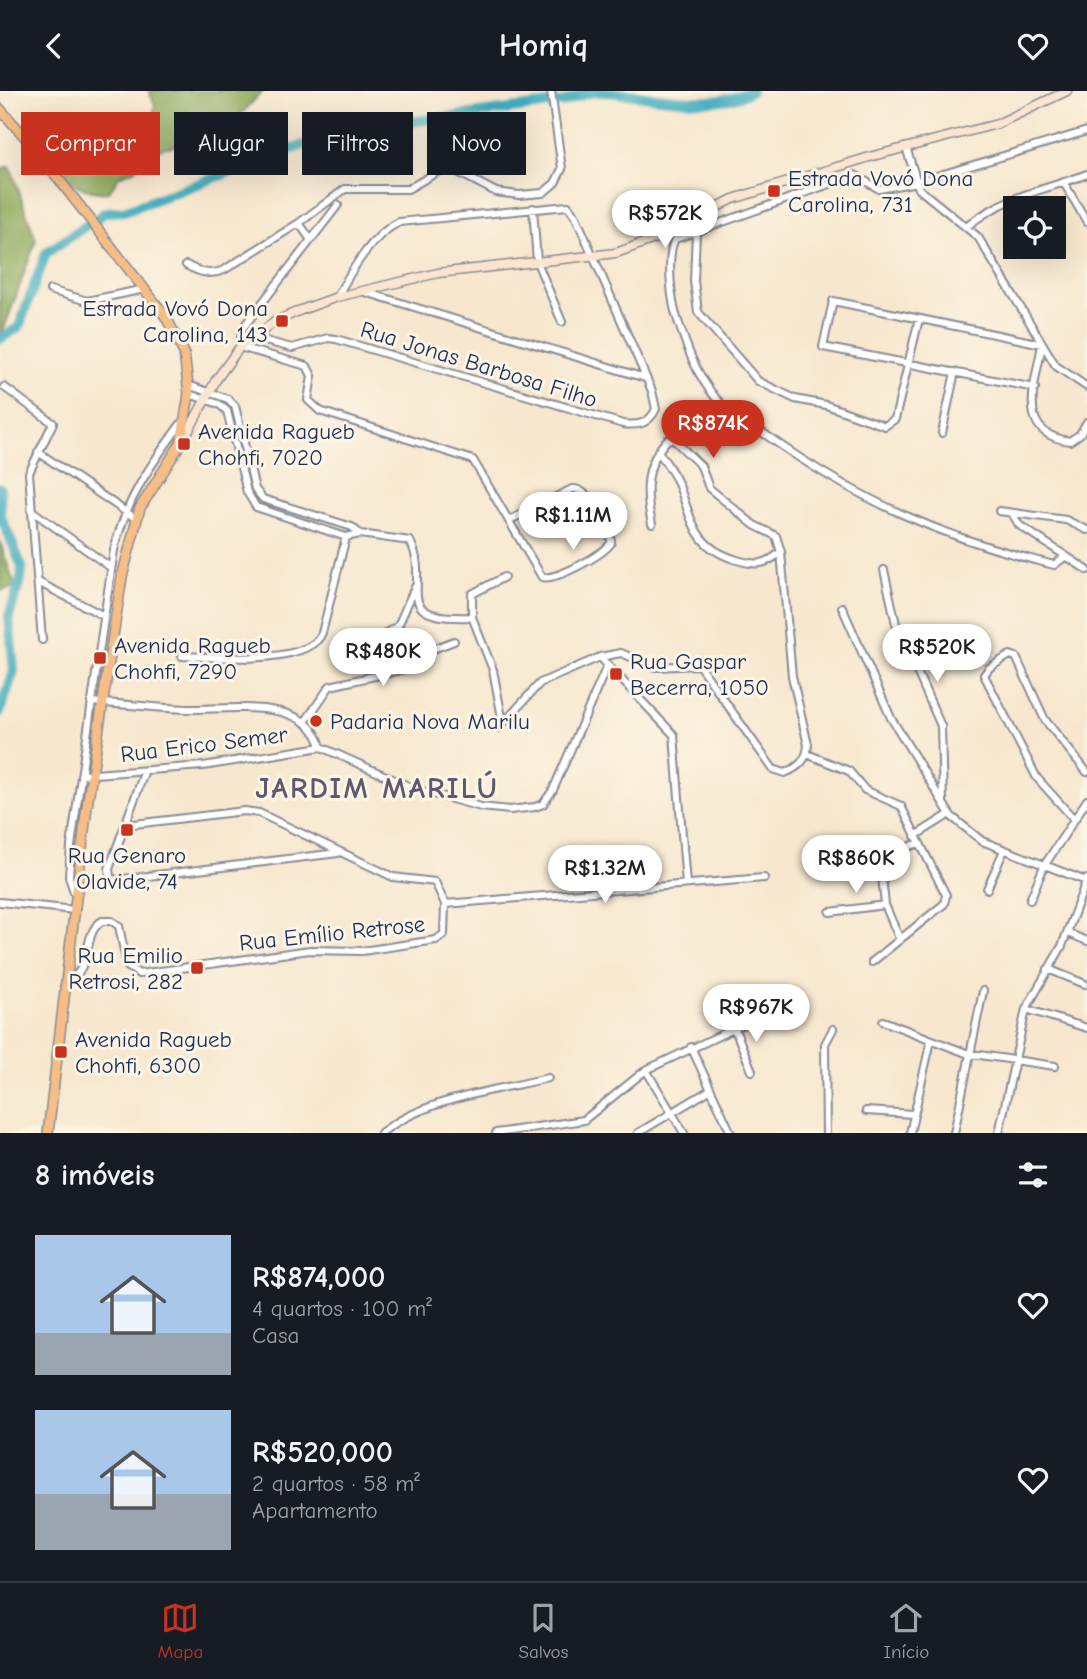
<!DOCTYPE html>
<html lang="pt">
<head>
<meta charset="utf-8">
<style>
  :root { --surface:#171b24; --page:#242831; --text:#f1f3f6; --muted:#9ea1a6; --line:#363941; --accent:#c8321e }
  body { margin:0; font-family:"Comic Neue",sans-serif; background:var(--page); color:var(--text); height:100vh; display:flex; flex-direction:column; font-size:26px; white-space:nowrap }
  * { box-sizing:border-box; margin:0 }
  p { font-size:23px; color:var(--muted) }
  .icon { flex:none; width:38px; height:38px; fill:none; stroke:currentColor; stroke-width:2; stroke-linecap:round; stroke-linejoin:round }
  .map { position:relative; height:1042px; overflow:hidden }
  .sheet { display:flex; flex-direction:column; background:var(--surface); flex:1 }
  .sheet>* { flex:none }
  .guide { position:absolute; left:21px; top:21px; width:700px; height:63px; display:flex; gap:14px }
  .tools { position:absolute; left:1003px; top:105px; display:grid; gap:14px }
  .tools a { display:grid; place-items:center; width:63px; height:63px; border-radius:0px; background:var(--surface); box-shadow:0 7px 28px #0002; font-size:35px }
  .price { position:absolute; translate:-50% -60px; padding:0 16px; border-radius:24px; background:#fff; color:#222; font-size:23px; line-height:46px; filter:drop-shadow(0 2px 4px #0008) }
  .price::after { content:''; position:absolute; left:50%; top:42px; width:21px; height:16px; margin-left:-10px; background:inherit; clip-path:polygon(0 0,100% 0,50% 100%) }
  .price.active { background:var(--accent); color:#fff }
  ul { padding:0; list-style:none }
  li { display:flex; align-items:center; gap:21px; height:175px; padding:0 35px }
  li span { display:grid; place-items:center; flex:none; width:196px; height:140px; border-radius:0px; color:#555 }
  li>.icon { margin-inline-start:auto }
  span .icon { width:84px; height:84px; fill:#fffc; stroke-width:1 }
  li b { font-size:30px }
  h2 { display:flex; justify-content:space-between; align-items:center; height:84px; padding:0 35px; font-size:30px }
  .pill { padding:0 24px; border-radius:0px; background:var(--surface); box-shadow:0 7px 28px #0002; font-size:24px; line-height:63px }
  .pill.active { background:var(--accent); color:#fff }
  header { display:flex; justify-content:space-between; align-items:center; height:91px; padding:0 35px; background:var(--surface); font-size:32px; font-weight:700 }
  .tabs { display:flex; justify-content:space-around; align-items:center; height:98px; border-top:2px solid var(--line); background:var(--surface); font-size:19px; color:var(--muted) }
  .tabs a { display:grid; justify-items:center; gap:4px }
  .tabs .active { color:var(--accent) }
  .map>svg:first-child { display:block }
  .forest { fill:#8ba85a; stroke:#536c5c; stroke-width:2 }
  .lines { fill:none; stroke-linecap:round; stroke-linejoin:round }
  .river { stroke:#3eacbd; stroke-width:10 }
  .street-casing { stroke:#898b96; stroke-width:10 }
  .secondary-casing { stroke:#898b96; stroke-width:11 }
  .primary-casing { stroke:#898b96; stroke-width:12 }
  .street { stroke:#fff; stroke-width:6 }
  .secondary { stroke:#fbe5cf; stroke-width:8 }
  .primary { stroke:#f6be86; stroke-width:9 }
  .poi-dot { fill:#c8321e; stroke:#fcf5e5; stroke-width:2.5 }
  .labels { text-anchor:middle; stroke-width:6; stroke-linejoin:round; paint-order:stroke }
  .poi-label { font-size:23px; fill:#1b2f5e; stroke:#fcf5e5; text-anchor:start }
  .street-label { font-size:23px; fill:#1b2f5e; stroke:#fcf5e5 }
  .district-label { font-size:30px; font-weight:bold; letter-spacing:2px; fill:#5f5970; stroke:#fcf5e5 }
</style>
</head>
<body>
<header><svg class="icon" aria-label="back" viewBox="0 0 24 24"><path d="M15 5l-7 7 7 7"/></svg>Homiq<svg class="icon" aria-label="heart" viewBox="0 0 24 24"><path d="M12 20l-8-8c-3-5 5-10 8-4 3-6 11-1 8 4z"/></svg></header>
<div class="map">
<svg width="1087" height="1042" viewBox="0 0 1087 1042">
  <rect width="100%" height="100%" fill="#fcf5e5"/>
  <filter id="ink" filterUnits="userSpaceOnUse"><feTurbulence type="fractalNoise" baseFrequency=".0143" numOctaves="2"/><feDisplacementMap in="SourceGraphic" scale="14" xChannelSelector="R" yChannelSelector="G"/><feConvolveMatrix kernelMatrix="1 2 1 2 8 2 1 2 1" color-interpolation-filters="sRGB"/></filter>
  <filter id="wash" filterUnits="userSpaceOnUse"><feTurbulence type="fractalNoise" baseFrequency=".00686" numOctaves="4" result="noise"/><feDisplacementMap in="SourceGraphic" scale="28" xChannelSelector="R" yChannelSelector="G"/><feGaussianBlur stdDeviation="1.57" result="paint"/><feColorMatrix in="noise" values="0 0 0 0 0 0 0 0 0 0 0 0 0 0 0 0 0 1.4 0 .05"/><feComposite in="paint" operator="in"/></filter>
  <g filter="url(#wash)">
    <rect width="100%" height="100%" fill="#f7e7ce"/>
    <path class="forest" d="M149,0H263L236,28H211L195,38L182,53L145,61L136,78L119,85L109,101C74,104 52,75 32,49V33C43,35 65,33 73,36C91,43 99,56 119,58L151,33L155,15Z
      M10,75L36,149L0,249V78Z
      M0,450L15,496L0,500Z"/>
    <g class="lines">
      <path class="river" d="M0,248L19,236L46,162L106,121L124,120L341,40L565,11C574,7 586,1 596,1C641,0 709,23 751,0
        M0,397L1,425L22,476L21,488L9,525L14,580L0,621"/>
    </g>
  </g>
  <g filter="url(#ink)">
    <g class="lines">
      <defs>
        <path id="street" d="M906,56L919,98L978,146L1056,275L1087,296
          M1064,92L1087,131
          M338,114L242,238L240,256L307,275L312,285L308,309L320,320L473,369L542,486C555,490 603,464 611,452C611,436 589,396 572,398L510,429
          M533,117L537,171L562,231
          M299,132L311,149
          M966,136C1007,103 1041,101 1087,83
          M696,141L694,190L698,221L758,290L795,308L826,314L885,335L895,328L919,228
          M186,174C199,181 210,185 224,179L299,132L345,98H408L439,80L452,78L496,101L519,104L543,102L555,92L562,78L551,0
          M50,199L87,210L145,198
          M362,200L645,287
          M254,247L292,257L328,247L336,248L623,333C638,335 649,333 656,318L652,300L576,126L568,115L399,131C372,144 351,180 337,206
          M188,294L228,308L235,315L255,398L263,408L352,436L360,443
          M4,296L53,332L29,382L42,549
          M1035,297L823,256L833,210L1042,253C1036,293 1014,343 1070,350L1080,343L1087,331
          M189,303L219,313L227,320L247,401L256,416L346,446L360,443L410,450C433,493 385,530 472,526L493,579L503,632
          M942,342L955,281
          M658,360C665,370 673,381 678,392C693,430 693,456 737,469C757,475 765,474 781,461
          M38,361L135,427
          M31,419L110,476
          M999,420L1066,429L1087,439
          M1012,422L1019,434L1087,479
          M1066,465L1054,474C943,447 859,410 766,344C750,333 727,321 715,306C696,283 687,257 678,230C671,212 666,164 675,148L855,84L879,98L917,91L1087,40
          M884,479L896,533L941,635L943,712
          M38,491L102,524
          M842,516L891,627L951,725L982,750L1086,790
          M472,526V503L504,486
          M374,550L398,535L415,496
          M182,565C213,566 309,575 322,542L346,446
          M600,566L674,644L686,793
          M91,611C123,613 156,617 188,618C227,619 309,605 321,656
          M305,631L330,595L401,579L433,558L454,550
          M499,637L540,592L600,566L621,562L655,576L699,574L773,678L785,682C799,676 807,669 808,654L792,585L781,461L776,445L754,434L709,397L701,375L673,348L667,349C644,374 645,403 652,433
          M807,663L849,680L865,699L901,715L946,804L944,813L872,871
          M144,682L109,778L110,786L115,789L338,762
          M81,684L203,675L321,656L415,698L481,716L510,719L535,716L543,713L553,699L607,575
          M1074,728L1037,687L984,584L989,577L1010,564L1016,566L1045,629L1087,681
          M915,745L950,723
          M880,766L885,814L900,849
          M826,777L884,765L919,752
          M987,798L1004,759
          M75,804L69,786L71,755L114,459C127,406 151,373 183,330
          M1030,809L1044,775L1087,709
          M0,811L74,819
          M445,813L764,787
          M830,821L885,814
          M1068,842L1087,850
          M1048,878L1085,893
          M64,895C96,875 81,843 102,830H112L119,835L127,875L139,883L310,859L362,860L436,849L444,843L445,813L435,791L393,786L259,722L244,720L126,734
          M1026,918L1087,937
          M883,930L966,962L1055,975
          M734,936L752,980
          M691,956L731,1042
          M866,1020L913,1023
          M381,1042C426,1007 494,1000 548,987
          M496,1042L584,1029L646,979
          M638,1042L710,999
          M684,1042L646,979L746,932
          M826,1042L825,953L833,938
          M910,1042L931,949
          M954,1042L983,900
          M999,1042L1026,918L1062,855L1087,788"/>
        <path id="secondary" d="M182,352L216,289L240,256L276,230L301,219L337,206L438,182L616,162L657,147L733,108L873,65L997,33L1067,0"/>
        <path id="primary" d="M0,18L33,55L166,226L184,262L189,303L181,352L140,417L122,486L87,715L48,1042"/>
      </defs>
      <use href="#street" class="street-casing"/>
      <use href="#secondary" class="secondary-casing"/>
      <use href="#primary" class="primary-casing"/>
      <use href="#street" class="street"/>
      <use href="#secondary" class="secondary"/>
      <use href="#primary" class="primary"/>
    </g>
  </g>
  <g class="poi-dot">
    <rect x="767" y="93" width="14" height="14" rx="3.5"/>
    <rect x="275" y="223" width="14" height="14" rx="3.5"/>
    <rect x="177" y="346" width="14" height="14" rx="3.5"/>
    <rect x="93" y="560" width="14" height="14" rx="3.5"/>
    <rect x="609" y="576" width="14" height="14" rx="3.5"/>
    <circle cx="316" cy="630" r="7"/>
    <rect x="120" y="732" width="14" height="14" rx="3.5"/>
    <rect x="190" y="870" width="14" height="14" rx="3.5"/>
    <rect x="54" y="954" width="14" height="14" rx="3.5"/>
  </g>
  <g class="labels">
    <g class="poi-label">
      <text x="788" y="95">Estrada Vovó Dona<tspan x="788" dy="26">Carolina, 731</tspan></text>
      <text x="268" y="225" text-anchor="end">Estrada Vovó Dona<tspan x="268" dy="26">Carolina, 143</tspan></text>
      <text x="198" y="348">Avenida Ragueb<tspan x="198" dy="26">Chohfi, 7020</tspan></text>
      <text x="114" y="562">Avenida Ragueb<tspan x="114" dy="26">Chohfi, 7290</tspan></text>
      <text x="630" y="578">Rua Gaspar<tspan x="630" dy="26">Becerra, 1050</tspan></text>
      <text x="330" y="638">Padaria Nova Marilu</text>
      <text x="127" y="772" text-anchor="middle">Rua Genaro<tspan x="127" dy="26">Olavide, 74</tspan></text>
      <text x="183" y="872" text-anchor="end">Rua Emilio<tspan x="183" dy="26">Retrosi, 282</tspan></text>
      <text x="75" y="956">Avenida Ragueb<tspan x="75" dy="26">Chohfi, 6300</tspan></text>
    </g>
    <g class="street-label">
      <text transform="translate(479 273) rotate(17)" y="8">Rua Jonas Barbosa Filho</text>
      <text transform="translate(204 653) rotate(-7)" y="8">Rua Erico Semer</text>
      <text transform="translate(332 842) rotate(-6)" y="8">Rua Emílio Retrose</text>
    </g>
    <g class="district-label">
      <text x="377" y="707">JARDIM MARILÚ</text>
    </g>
  </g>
</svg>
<div class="tools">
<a><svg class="icon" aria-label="locate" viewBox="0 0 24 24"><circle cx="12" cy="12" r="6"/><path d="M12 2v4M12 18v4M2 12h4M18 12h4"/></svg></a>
</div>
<b class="price" style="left:665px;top:159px">R$572K</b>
<b class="price active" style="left:713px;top:369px">R$874K</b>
<b class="price" style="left:573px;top:461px">R$1.11M</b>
<b class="price" style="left:937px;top:593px">R$520K</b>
<b class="price" style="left:383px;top:597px">R$480K</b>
<b class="price" style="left:856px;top:804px">R$860K</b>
<b class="price" style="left:605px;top:814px">R$1.32M</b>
<b class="price" style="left:756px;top:953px">R$967K</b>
<div class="guide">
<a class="pill active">Comprar</a>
<a class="pill">Alugar</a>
<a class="pill">Filtros</a>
<a class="pill">Novo</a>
</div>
</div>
<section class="sheet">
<h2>8 imóveis<svg class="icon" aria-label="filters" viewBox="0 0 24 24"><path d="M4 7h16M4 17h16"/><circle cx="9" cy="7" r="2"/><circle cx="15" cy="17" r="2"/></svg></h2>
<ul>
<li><span style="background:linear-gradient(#a9c7e8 70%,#9aa5b1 0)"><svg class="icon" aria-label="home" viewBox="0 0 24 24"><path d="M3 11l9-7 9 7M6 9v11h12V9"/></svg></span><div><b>R$874,000</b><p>4 quartos · 100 m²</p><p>Casa</p></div><svg class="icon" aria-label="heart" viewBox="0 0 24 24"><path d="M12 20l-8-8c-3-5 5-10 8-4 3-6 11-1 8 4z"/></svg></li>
<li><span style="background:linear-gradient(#a9c7e8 60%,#9aa5b1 0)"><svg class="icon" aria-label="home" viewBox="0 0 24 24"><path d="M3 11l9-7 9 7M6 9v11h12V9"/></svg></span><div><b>R$520,000</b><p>2 quartos · 58 m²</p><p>Apartamento</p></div><svg class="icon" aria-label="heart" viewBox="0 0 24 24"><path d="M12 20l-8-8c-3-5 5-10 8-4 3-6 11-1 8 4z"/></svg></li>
</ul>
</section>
<nav class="tabs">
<a class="active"><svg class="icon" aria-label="map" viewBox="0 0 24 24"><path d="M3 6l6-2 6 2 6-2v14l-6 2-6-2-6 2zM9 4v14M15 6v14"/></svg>Mapa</a>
<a><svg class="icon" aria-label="saved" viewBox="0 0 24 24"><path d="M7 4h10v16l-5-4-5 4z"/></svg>Salvos</a>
<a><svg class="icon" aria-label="home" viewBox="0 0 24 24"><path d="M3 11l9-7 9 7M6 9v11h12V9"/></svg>Início</a>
</nav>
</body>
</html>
